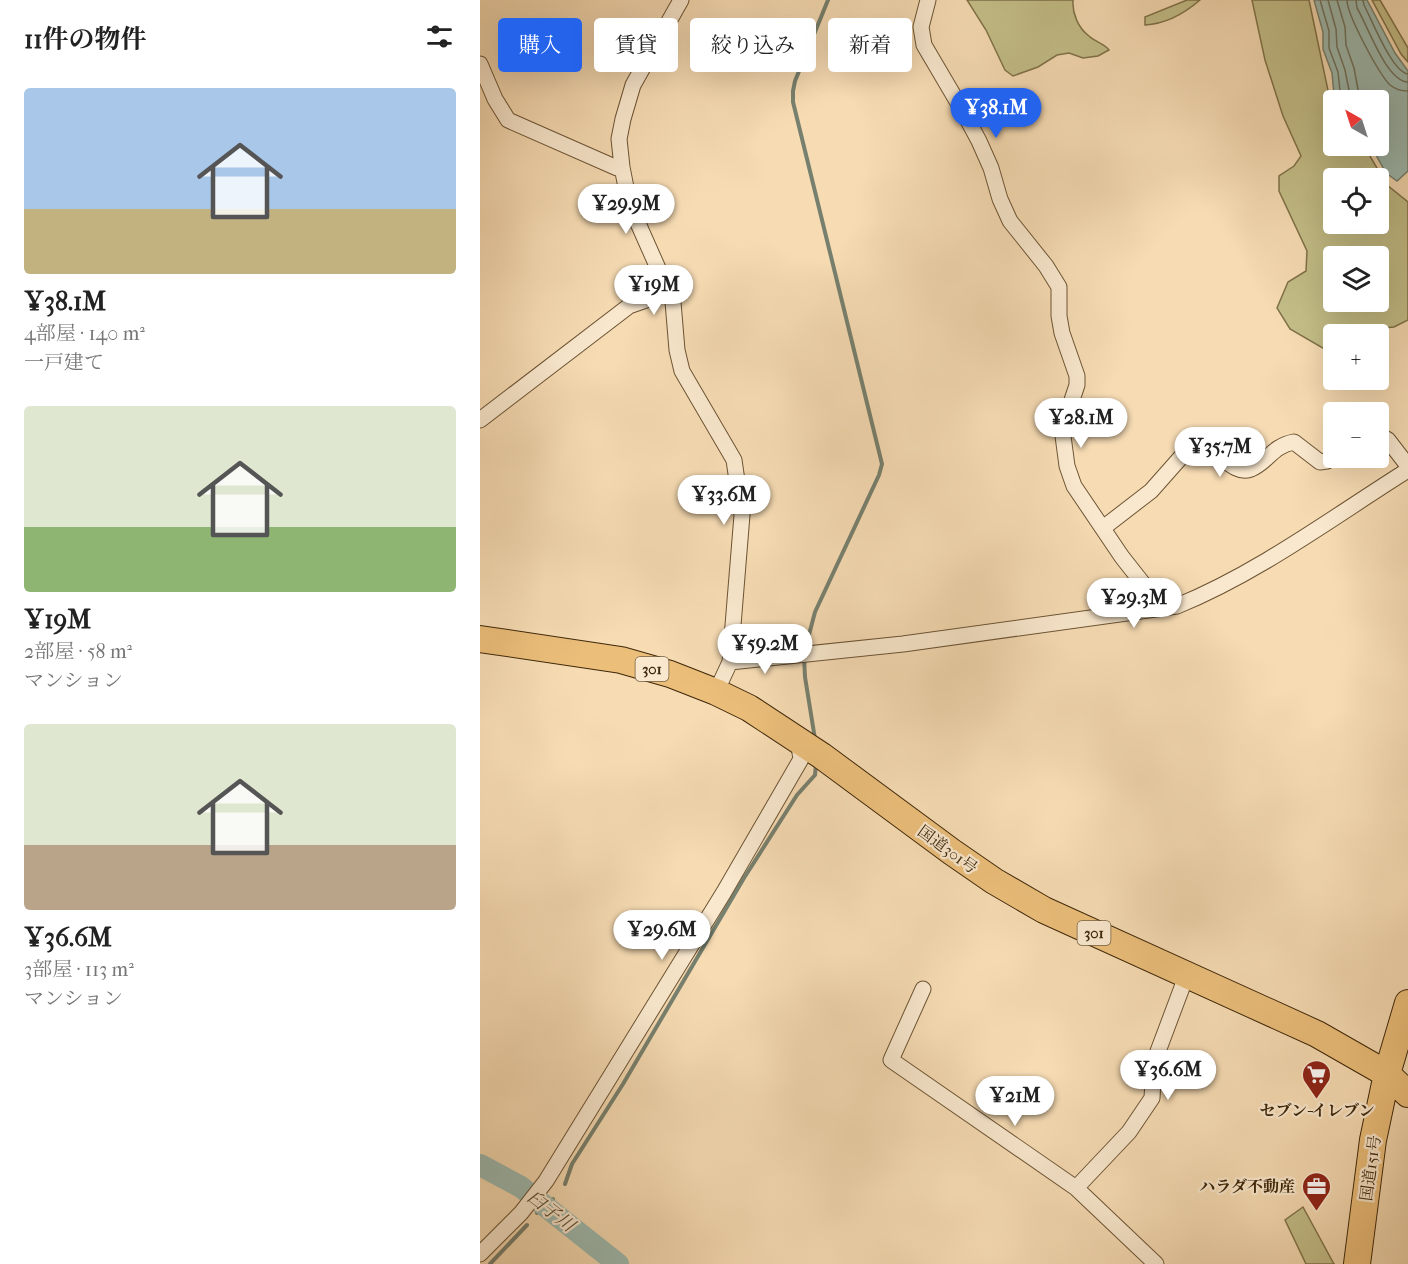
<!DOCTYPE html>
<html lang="ja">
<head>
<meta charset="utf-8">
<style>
  :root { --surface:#fff; --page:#f2f2f2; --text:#222; --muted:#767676; --accent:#2563eb }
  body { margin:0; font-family:"IM FELL French Canon","Noto Serif JP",serif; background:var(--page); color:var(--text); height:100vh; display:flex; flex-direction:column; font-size:22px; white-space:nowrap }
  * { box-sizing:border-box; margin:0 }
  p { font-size:20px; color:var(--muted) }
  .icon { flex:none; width:33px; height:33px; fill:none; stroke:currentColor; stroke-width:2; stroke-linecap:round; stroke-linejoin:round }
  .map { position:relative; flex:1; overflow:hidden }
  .side { display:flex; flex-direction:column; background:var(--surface); width:480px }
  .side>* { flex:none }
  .hud { position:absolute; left:18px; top:18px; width:570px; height:54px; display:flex; gap:12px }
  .needle { width:39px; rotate:321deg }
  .controls { position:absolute; left:843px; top:90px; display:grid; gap:12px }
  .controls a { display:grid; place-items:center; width:66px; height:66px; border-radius:6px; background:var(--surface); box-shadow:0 6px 24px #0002; font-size:30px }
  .price { position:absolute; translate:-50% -51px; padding:0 14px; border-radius:21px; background:#fff; color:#222; font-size:20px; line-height:39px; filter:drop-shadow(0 2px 3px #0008) }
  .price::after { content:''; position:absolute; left:50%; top:36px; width:18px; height:14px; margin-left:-9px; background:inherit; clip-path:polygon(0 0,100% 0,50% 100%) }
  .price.selected { background:var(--accent); color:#fff }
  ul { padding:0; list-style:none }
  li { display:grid; align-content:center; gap:12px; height:318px; padding:0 24px }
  li span { display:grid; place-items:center; height:186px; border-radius:6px; color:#555 }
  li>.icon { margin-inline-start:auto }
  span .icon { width:108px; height:108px; fill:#fffc; stroke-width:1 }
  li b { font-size:26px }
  h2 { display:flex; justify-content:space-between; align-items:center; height:72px; padding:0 24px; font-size:26px }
  .pill { padding:0 21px; border-radius:6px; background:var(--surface); box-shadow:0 6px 24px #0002; font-size:21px; line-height:54px }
  .pill.selected { background:var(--accent); color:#fff }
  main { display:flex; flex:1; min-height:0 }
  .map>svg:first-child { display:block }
  .green { fill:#c3be88; stroke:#807249; stroke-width:1.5; fill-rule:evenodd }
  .water { fill:#9dbbb1; stroke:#77806e; stroke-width:1.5 }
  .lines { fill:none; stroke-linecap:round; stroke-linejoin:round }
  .shore { stroke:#6e715e; stroke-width:1.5 }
  .stream { stroke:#77806e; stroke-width:4 }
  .river { stroke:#9dbbb1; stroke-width:22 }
  .minor-casing { stroke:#6c5434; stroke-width:17 }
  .trunk-casing { stroke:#3e270a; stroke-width:28 }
  .minor { stroke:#f9e8ce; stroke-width:15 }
  .trunk { stroke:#ebbe7a; stroke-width:26 }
  .labels { text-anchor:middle; stroke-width:4.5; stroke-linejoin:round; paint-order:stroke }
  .shield { fill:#f9e8ce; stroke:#766145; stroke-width:1.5 }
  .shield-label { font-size:15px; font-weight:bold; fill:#3e270a }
  .street-label { font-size:16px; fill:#3e270a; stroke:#f9e8ce }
  .poi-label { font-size:16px; font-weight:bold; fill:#3e270a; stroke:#f9e8ce }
  .water-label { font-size:18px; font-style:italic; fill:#564c34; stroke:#f9e8ce }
</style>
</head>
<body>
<main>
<section class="side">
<h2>11件の物件<svg class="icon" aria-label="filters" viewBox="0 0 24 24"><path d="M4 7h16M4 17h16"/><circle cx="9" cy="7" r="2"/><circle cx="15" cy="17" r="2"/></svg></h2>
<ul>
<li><span style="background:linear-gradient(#a9c7e8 65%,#c2b280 0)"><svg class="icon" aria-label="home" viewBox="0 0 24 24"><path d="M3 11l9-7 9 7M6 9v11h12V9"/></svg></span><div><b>¥38.1M</b><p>4部屋 · 140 m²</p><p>一戸建て</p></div></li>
<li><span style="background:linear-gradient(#dfe7d0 65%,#8fb573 0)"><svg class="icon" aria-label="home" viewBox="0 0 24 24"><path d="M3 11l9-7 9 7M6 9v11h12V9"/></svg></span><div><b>¥19M</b><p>2部屋 · 58 m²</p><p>マンション</p></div></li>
<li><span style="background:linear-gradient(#dfe7d0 65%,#b9a48a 0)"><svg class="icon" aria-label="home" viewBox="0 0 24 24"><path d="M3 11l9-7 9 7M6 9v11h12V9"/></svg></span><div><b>¥36.6M</b><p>3部屋 · 113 m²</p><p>マンション</p></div></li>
</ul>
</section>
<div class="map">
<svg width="928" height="1264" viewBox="0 0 928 1264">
  <rect width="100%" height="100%" fill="#f6dbb3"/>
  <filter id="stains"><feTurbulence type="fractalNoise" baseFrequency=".00333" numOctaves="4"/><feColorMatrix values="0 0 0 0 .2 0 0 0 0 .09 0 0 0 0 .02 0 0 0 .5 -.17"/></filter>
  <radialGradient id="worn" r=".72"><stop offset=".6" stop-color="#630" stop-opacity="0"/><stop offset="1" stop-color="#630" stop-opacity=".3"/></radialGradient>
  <path class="green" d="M487,0H593C592,13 598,28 609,36C615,42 624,43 629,50L618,56L603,58L589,53L577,55L558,67L533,76L525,70L506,30Z
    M707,0H720C705,13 685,24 665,25V17Z
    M772,0H829L850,100L853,105L854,146H884L907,185L928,202V320L914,327L893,329L888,334H854L853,354L810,329L797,308L808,282L826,271L827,251L799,191V176L814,166L821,156L803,116L785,60ZM898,178V224H854V178ZM854,256H898V302H854Z
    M892,0H900L928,48V62L921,54Z
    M823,1207L854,1264H855H826L805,1220Z"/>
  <path class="water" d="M834,0H887L915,53L928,71V171L917,181L906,173L891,146H898V100H859L854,94L852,73L843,49V32Z"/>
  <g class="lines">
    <path class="shore" d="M840,0L849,31V48L858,72L860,91L863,100
      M848,0L856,29L857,47L865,70L871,100
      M857,0L865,27L866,45L874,68L880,100
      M867,0C867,15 899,74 910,85C915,89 921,91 928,91
      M876,0L877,8C888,26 906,81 928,82
      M883,0L884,5C892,20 912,72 928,74"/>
    <path class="stream" d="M325,650L335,612L399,475L402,464L313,102V91L315,81L348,0
      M324,657L325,677L335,739
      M85,1184L92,1164L143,1084L264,878L317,795L335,775L336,764
      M57,1213L73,1199
      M10,1264L47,1225"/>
    <path class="river" d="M0,1165L41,1187L138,1264"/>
    <defs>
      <path id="minor" d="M201,0L153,85L143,119L139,139L142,167L149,203L193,302L197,350L202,371L254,460L262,515L250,662L236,692
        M448,0L441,27L444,45L484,113L499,141L511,168L520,199L530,221L566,266L579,287V316L582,333L597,376V385L587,415L583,436L587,466L594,486L642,557L679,604L680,608
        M0,64L15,99L28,120L137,168L142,167
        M0,420L149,306L189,292
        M898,436H901L908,440L928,466
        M623,528L671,491L702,456L717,444C734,446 754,477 771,469C788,462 792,446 814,442L840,462L847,461L854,457
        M250,662L423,644L697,606C780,572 853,517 928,470
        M443,989L411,1060L596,1188L676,1264
        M596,1188L649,1132L672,1098L674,1062L707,974
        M0,1254L41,1213L66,1181L244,892L321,759L318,740"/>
      <path id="trunk" d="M0,639L141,660L190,674L236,692L269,708L342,756L472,852L514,881L564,910L837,1034L907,1074L928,1094
        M877,1264L893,1140L907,1074L928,1003"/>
    </defs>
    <use href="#minor" class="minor-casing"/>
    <use href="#trunk" class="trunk-casing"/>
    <use href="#minor" class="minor"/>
    <use href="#trunk" class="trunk"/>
  </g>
  <defs>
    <symbol id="supermarket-pin" viewBox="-11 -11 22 30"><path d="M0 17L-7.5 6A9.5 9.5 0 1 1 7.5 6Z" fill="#8f2418" stroke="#f9e8ce"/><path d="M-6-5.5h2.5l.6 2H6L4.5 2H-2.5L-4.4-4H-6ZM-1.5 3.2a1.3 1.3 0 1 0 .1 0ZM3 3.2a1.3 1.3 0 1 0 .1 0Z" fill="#fff"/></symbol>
    <symbol id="office-pin" viewBox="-11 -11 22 30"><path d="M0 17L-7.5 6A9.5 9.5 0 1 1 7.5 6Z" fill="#8f2418" stroke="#f9e8ce"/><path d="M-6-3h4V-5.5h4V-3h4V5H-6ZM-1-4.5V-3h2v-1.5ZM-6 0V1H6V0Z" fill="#fff"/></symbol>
  </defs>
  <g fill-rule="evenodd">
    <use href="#supermarket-pin" x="820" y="1058" width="33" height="45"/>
    <use href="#office-pin" x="820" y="1170" width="33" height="45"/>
  </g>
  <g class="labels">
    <g class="shield">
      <rect x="155.5" y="657" width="33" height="24" rx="4.5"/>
      <rect x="597.5" y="921" width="33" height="24" rx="4.5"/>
    </g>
    <g class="shield-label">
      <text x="172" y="674">301</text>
      <text x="614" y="938">301</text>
    </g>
    <g class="street-label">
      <text transform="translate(468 849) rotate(36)" y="6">国道301号</text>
      <text transform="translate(890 1168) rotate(-82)" y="6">国道151号</text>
    </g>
    <g class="poi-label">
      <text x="837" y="1116">セブン-イレブン</text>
      <text x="815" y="1192" text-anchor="end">ハラダ不動産</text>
    </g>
    <g class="water-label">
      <text transform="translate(71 1211) rotate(38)" y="6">臼子川</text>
    </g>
  </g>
  <rect width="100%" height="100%" filter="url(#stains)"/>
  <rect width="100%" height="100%" fill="url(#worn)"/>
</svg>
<div class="controls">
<a><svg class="needle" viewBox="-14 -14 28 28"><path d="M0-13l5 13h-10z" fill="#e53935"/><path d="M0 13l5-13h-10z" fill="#767676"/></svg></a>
<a><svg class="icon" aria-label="locate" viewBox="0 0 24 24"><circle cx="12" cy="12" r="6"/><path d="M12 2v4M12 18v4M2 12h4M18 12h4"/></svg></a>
<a><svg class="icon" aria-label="layers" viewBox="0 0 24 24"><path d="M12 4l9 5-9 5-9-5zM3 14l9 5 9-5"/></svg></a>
<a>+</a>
<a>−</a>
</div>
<b class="price selected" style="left:516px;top:139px">¥38.1M</b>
<b class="price" style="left:146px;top:235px">¥29.9M</b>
<b class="price" style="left:174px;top:316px">¥19M</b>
<b class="price" style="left:601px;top:449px">¥28.1M</b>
<b class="price" style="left:740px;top:478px">¥35.7M</b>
<b class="price" style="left:244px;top:526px">¥33.6M</b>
<b class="price" style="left:654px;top:629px">¥29.3M</b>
<b class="price" style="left:285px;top:675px">¥59.2M</b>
<b class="price" style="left:182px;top:961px">¥29.6M</b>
<b class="price" style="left:688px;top:1101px">¥36.6M</b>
<b class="price" style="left:535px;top:1127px">¥21M</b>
<div class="hud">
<a class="pill selected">購入</a>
<a class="pill">賃貸</a>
<a class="pill">絞り込み</a>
<a class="pill">新着</a>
</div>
</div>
</main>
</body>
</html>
